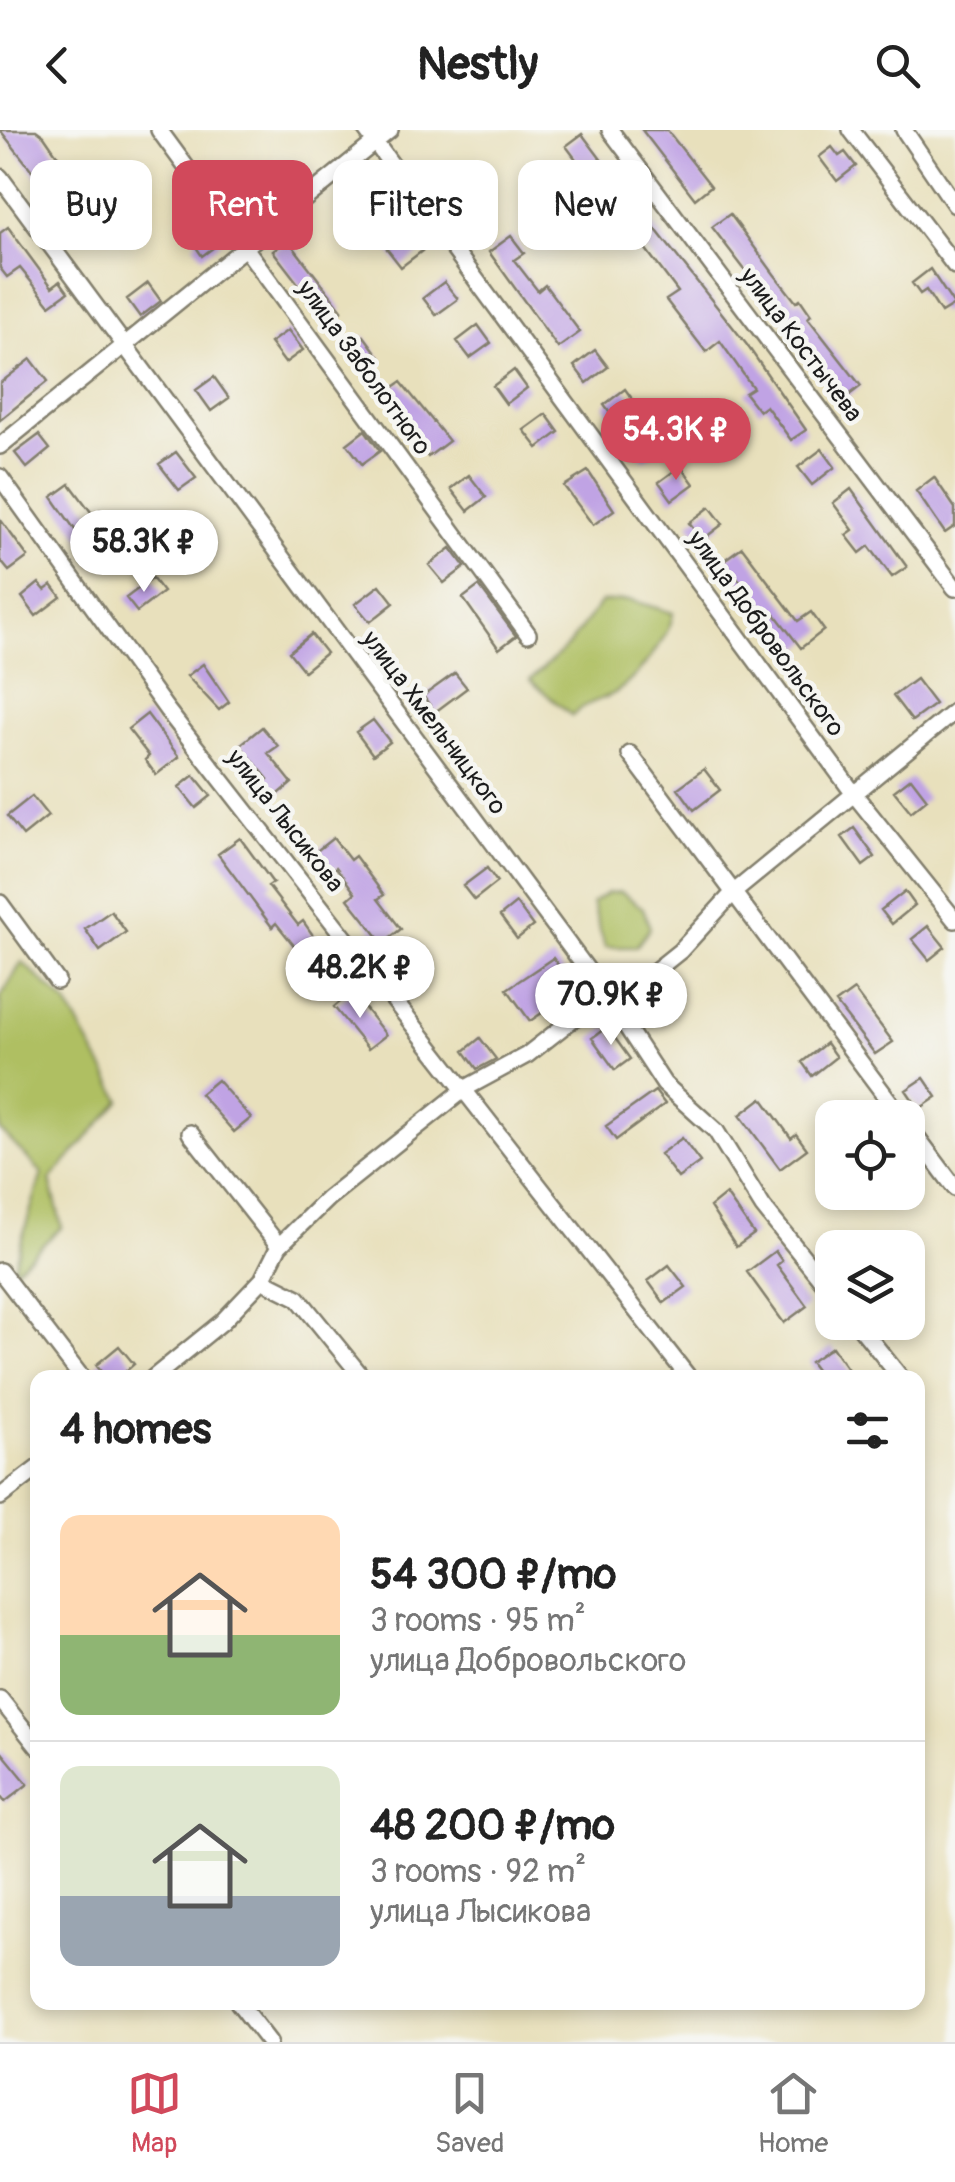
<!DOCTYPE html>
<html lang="en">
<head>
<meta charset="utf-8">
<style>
  :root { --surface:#fff; --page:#f2f2f2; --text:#222; --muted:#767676; --line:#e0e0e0; --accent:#d1495b }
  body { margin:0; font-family:Pangolin,sans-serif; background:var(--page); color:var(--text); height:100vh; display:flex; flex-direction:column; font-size:38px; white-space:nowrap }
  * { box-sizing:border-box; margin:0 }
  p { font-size:32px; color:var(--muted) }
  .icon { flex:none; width:55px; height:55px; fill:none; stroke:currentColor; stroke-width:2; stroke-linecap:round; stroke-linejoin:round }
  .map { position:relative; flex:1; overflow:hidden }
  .panel { position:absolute; left:30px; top:1240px; width:895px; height:640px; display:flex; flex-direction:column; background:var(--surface); border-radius:20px; box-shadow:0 5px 15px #0003 }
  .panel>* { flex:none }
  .hud { position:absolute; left:30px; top:30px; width:895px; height:90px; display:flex; gap:20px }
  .fabs { position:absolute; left:815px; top:970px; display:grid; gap:20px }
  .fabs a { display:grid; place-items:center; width:110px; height:110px; border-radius:20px; background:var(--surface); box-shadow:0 5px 15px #0003; font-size:50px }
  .price { position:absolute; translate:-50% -85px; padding:0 22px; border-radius:35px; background:#fff; color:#222; font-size:32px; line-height:65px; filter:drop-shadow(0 2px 5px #0008) }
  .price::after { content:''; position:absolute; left:50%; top:60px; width:30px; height:22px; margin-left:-15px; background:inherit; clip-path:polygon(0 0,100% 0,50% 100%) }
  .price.active { background:var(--accent); color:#fff }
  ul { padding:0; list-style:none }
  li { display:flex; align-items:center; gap:30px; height:250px; padding:0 30px }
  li+li { border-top:2px solid var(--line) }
  li span { display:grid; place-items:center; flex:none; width:280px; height:200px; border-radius:20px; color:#555 }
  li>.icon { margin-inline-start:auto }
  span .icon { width:120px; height:120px; fill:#fffc; stroke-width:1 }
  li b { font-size:42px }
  h2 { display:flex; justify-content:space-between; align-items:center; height:120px; padding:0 30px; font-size:42px }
  .chip { padding:0 35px; border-radius:20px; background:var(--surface); box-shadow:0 5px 15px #0003; font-size:35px; line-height:90px }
  .chip.active { background:var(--accent); color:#fff }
  header { display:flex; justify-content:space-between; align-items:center; height:130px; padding:0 30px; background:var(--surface); font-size:45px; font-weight:800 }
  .dock { display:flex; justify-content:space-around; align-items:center; height:140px; border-top:2px solid var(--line); background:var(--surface); font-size:28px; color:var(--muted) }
  .dock a { display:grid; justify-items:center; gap:5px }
  .dock .active { color:var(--accent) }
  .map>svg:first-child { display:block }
  .green { fill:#afbf62; stroke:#666e3f; stroke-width:2.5 }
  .building { fill:#c0a3e4 }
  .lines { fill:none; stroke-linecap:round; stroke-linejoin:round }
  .minor-casing { stroke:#827e6c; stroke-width:20 }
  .minor { stroke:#fff; stroke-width:15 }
  .labels { text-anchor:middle; stroke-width:9; stroke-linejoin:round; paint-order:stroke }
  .street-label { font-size:25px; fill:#1c1c1c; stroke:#f6f6f2 }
</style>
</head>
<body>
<header><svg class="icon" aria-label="back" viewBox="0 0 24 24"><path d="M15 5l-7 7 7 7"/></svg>Nestly<svg class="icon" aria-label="search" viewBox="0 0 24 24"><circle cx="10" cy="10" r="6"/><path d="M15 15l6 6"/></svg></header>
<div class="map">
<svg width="955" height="1912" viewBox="0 0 955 1912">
  <rect width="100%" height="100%" fill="#f6f6f2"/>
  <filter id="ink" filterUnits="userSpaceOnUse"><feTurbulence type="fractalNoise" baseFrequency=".01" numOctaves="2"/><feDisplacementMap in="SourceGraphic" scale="20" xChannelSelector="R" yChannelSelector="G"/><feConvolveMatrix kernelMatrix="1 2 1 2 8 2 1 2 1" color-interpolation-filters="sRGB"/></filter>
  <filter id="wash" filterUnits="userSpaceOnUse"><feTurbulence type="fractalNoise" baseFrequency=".0048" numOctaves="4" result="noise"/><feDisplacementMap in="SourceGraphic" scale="40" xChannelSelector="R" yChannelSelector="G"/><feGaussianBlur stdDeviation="2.25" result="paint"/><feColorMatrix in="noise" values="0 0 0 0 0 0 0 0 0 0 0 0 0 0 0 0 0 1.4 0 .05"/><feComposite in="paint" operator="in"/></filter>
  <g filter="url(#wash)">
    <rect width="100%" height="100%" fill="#e8e0bc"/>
    <path class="green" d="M630,470L673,483C671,506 634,552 613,564C596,572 586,572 572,586L530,550L568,516L601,472Z
      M621,762L643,778L650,798L636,817H605L592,773L607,763Z
      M22,832L67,874L121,970L50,1050L62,1097L12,1142L42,1043L0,1000V868Z"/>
    <g id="blocks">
      <path class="building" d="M0,0H36L44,6L66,38L59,44L79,70L64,81Z
        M642,0H667L711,56L695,69Z
        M582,4L630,68L614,80L566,16Z
        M832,17L839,26L845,22L856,36L837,51L819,27Z
        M365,44L378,62L357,78L344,60Z
        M476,63L489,80L467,96L454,79Z
        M195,78L221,112L202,126L194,114L198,112L180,90Z
        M730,84L774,144L796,172L800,169L811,185L808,188L861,256L844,269L712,97Z
        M646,87L747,215L806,300L791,310L766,276L759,281L745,263L753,258L720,211L706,222L666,170L678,162L630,98Z
        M8,97L52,157L60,151L68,162L50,175L20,138L7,147L0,138V103Z
        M409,103L422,121L401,137L387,119Z
        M511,106L524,123L514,130L538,161L545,155L580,202L558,218L489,122Z
        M288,110L342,180L327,191L273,121Z
        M930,139L954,175L941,183L926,160L920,164L912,153Z
        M444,152L458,169L436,185L423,168Z
        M148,153L161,171L140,187L127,169Z
        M478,195L491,213L470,228L457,211Z
        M288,200L303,220L285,233L270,213Z
        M364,206L381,229L366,240L349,217Z
        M595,220L608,237L587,253L574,236Z
        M31,229L48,251L0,290V253Z
        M514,240L527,258L506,274L493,256Z
        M214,247L229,268L211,281L196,260Z
        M401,252L449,311L428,327L385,263Z
        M625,259L638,277L617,293L604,275Z
        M546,284L559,302L538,318L524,300Z
        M652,296L666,314L644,330L631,312Z
        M365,300L380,321L362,334L347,314Z
        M39,305L50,319L27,338L15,323Z
        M822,319L835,337L812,355L798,337Z
        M176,322L196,348L179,360L159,334Z
        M681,336L694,354L672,370L659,352Z
        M588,341L614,380L593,395L564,356Z
        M469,345L486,367L468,381L451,359Z
        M934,347L955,378V396L945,403L916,361Z
        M70,354L94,386L100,380L111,394L85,414L52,367Z
        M851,359L907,437L892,447L869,416L860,423L846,405L853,400L833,373Z
        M710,377L723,394L702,410L689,393Z
        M0,389L28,427L9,441L0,430Z
        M742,417L798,491L811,482L824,500L801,518L774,483L768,488L737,447L733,450L720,433Z
        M451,418L465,437L444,453L429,435Z
        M152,448L163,462L137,482L126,468Z
        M39,453L45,460L52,455L61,467L36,486L22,467Z
        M380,455L394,473L370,492L355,474Z
        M479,456L516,506L499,519L463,468Z
        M311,504L326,523L304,541L289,522Z
        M203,534L229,572L219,580L187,546Z
        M455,543L467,558L435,582L423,566Z
        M916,549L935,574L912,591L893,566Z
        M147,584L179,627L156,645L145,630L149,626L128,599Z
        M373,590L390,612L373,625L356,602Z
        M262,597L278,616L268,623L292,653L274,668L263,653L268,649L240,615Z
        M704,639L720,660L694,680L678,658Z
        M194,645L211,666L196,678L179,657Z
        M911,648L927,669L911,682L894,661Z
        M32,666L48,686L23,706L7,686Z
        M854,698L875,727L863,736L842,707Z
        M240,708L273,753L268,756L298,795L303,791L338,841L319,855L308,841L312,838L276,793L272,797L218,724Z
        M333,708L350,730L355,726L384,765L378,769L401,799L383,813L348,769L355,763L336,737L329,743L313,724Z
        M487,738L497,752L474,770L463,756Z
        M905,761L915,775L892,794L881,780Z
        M516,773L533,796L517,809L500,786Z
        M111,781L126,802L100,821L85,799Z
        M928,796L945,817L929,830L912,809Z
        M553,828L576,860L530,891L507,859Z
        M854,860L893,912L875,924L836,873Z
        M352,862L386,905L368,919L334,877Z
        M607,897L630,929L615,940L592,908Z
        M480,908L496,929L477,939L464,921Z
        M826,913L836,927L812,946L802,932Z
        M924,948L937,967L919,979L906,960Z
        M217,950L251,988L234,1002L200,964Z
        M655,961L665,974L616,1010L606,996Z
        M762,968L791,1008L796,1004L807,1019L780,1039L740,985Z
        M682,1008L700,1032L678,1048L660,1024Z
        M726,1064L754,1104L736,1117L710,1077Z
        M775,1121L782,1131L777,1135L807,1176L784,1193L747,1142Z
        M669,1135L686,1157L664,1173L648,1151Z
        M119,1216L134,1234L118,1248H106L96,1235Z
        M832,1217L854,1248H822L810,1232Z
        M0,1620L28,1654L5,1672L0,1666Z"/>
    </g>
  </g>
  <g filter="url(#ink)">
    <use href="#blocks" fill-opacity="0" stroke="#827e6c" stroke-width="2.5"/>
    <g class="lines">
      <defs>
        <path id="minor" d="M159,0L528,504
          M366,0L854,664L955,790
          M610,0L955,458
          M851,0L955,136
          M904,0L955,75
          M0,47L605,864L664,954L716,1001L763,1077L832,1163
          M0,316L390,0
          M0,347L167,580L689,1248
          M630,624L902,988
          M0,773L57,851
          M908,995L955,1058
          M190,1003L279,1116
          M0,1141L82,1248
          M262,1150L298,1168L363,1248
          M856,1192L901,1248
          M153,1248L222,1192L262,1150L279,1116L327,1069L466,958L527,925L605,864L635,857L680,821L733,763L955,581
          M0,1367L38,1338
          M0,1569L38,1617
          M238,1872L269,1912"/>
      </defs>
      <use href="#minor" class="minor-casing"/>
      <use href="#minor" class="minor"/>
    </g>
  </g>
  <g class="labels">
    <g class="street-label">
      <text transform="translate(802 214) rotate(53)" y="9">улица Костычева</text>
      <text transform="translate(365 237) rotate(54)" y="9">улица Заболотного</text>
      <text transform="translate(767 503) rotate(54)" y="9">улица Добровольского</text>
      <text transform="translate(435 592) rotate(53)" y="9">улица Хмельницкого</text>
      <text transform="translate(286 690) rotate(52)" y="9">улица Лысикова</text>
    </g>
  </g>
</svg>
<div class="fabs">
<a><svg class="icon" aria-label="locate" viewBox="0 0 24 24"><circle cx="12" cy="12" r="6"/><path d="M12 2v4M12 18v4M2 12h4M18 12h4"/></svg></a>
<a><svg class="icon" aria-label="layers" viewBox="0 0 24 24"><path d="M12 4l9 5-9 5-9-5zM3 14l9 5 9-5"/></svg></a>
</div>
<b class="price active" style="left:676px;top:353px">54.3K ₽</b>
<b class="price" style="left:144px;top:465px">58.3K ₽</b>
<b class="price" style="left:360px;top:891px">48.2K ₽</b>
<b class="price" style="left:611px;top:918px">70.9K ₽</b>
<div class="hud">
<a class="chip">Buy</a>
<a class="chip active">Rent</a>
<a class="chip">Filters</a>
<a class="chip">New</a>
</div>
<section class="panel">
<h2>4 homes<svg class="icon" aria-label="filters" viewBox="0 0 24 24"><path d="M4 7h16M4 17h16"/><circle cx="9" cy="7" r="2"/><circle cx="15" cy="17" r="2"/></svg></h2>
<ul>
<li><span style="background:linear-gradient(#ffd9b3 60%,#8fb573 0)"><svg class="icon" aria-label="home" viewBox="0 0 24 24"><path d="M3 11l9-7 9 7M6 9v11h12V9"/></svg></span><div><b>54 300 ₽/mo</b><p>3 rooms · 95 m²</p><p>улица Добровольского</p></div></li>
<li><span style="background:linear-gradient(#dfe7d0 65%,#9aa5b1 0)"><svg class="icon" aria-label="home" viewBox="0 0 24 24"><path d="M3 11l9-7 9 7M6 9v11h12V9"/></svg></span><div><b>48 200 ₽/mo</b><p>3 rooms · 92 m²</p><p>улица Лысикова</p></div></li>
</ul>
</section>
</div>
<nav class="dock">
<a class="active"><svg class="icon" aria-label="map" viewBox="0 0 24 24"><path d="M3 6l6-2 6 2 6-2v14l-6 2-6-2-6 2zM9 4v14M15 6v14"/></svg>Map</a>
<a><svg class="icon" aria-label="saved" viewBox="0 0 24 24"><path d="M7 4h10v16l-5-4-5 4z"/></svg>Saved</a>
<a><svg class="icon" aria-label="home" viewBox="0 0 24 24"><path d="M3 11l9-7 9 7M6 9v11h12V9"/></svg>Home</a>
</nav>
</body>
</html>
